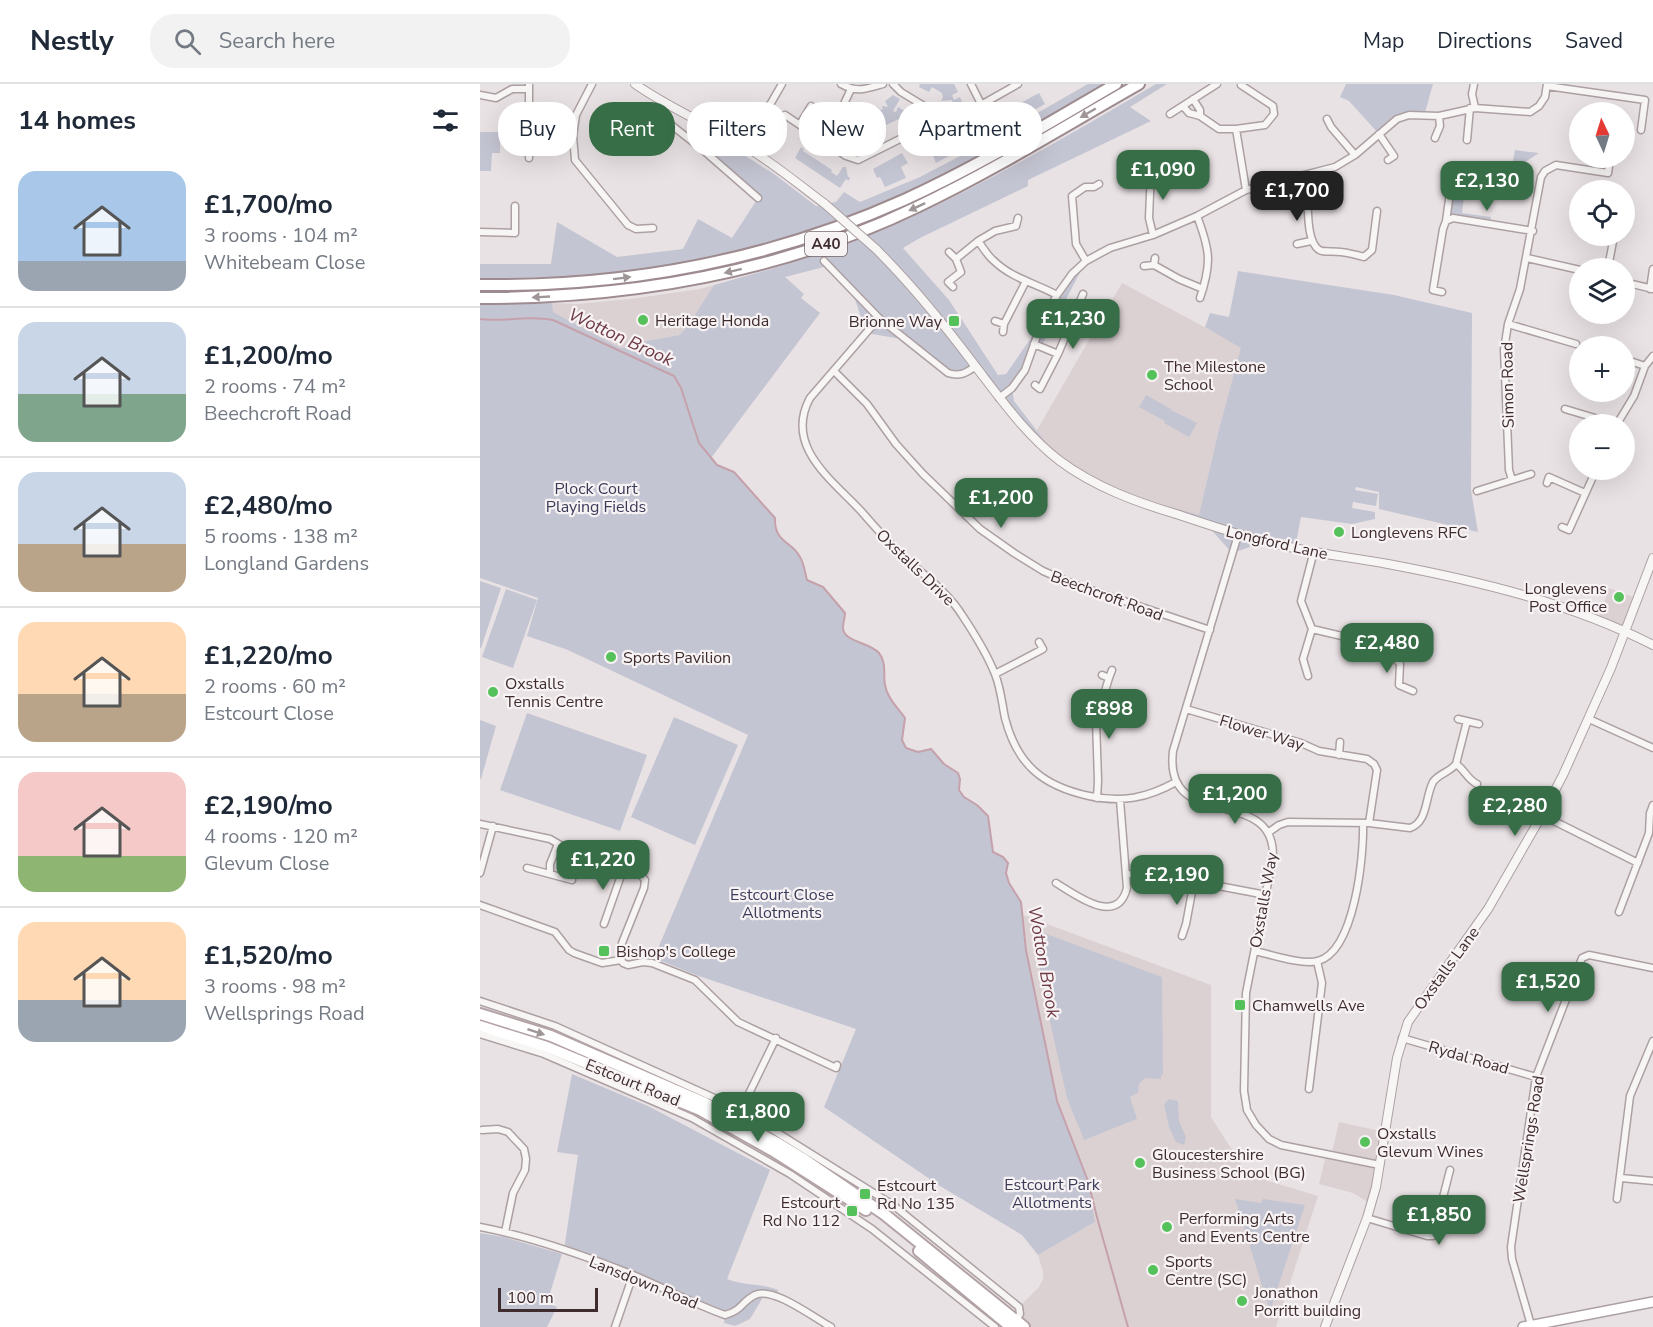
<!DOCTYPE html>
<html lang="en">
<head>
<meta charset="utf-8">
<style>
  :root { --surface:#fff; --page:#f2f2f3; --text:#1f2937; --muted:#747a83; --line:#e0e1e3; --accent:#376d47 }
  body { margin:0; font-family:"Nunito Sans",sans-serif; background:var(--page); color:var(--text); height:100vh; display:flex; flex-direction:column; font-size:22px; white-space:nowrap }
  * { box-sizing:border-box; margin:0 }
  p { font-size:20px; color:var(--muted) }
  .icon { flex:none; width:33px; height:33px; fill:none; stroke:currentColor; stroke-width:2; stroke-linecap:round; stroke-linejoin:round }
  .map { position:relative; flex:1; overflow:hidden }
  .side { display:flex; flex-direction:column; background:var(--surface); width:480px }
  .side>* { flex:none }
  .guide { position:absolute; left:18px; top:18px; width:570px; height:54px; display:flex; gap:12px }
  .needle { width:39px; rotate:356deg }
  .fabs { position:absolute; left:1089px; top:18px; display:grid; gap:12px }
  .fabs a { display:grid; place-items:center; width:66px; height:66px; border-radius:50%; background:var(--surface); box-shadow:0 6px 24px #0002; font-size:30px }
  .scale { position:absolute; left:18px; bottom:15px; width:100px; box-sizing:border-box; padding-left:6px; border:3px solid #3f2c2f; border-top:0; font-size:16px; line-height:21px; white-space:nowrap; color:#3f2c2f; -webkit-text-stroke:4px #f7f2f3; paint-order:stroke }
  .price { position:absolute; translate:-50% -51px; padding:0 14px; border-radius:12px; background:var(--accent); color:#fff; font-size:20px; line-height:39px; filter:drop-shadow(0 2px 3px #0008) }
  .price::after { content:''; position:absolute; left:50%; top:36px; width:18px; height:14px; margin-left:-9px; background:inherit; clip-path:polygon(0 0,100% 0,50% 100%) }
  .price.current { background:#222; color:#fff }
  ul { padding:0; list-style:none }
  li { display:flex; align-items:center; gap:18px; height:150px; padding:0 18px }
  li+li { border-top:2px solid var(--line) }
  li span { display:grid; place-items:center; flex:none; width:168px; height:120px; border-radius:18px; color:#555 }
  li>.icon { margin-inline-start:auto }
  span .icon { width:72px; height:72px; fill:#fffc; stroke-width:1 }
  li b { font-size:26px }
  h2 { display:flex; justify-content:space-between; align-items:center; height:72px; padding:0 18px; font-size:26px }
  .tag { padding:0 21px; border-radius:24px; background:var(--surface); box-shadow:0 6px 24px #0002; font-size:21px; line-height:54px }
  .tag.current { background:var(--accent); color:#fff }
  header { display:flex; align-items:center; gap:36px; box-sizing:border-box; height:84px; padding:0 30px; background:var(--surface); border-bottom:2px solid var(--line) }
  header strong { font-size:28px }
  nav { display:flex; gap:33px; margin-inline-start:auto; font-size:21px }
  .search { width:420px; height:54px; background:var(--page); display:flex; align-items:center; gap:15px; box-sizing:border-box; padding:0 21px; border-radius:24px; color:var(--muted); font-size:22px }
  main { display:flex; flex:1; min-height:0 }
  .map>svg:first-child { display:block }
  .built { fill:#dbd1d2 }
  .green { fill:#c4c5d2 }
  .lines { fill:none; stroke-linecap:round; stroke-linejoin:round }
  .stream { stroke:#c5a1ab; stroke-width:2 }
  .minor-casing { stroke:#aca0a3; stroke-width:9 }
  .tertiary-casing { stroke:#aca0a3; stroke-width:10 }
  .secondary-casing { stroke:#aca0a3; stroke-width:12 }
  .primary-casing { stroke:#b4a3a6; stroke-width:14 }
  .trunk-casing { stroke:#9e8b8f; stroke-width:14 }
  .minor { stroke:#f8f5f5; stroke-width:6 }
  .tertiary { stroke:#f8f5f5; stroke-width:8 }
  .secondary { stroke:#fff; stroke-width:9 }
  .primary { stroke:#fff; stroke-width:10 }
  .trunk { stroke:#fff; stroke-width:10 }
  .tertiary-bridge-casing { stroke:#aca0a3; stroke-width:10; stroke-linecap:butt }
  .tertiary-bridge { stroke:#f8f5f5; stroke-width:8 }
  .oneway { fill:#9f9697 }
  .poi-dot { fill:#55c15a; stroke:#f7f2f3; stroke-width:2 }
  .labels { text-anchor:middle; stroke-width:4.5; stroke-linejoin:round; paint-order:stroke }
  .shield { fill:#f7f2f3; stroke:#76676a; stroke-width:1.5 }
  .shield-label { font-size:15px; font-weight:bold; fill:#3f2c2f }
  .poi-label { font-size:16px; fill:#3f2c2f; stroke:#f7f2f3; text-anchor:start }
  .street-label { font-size:16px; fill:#3f2c2f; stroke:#f7f2f3 }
  .park-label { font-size:16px; fill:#3b3b5a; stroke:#f7f2f3 }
  .water-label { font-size:18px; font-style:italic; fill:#6f3a47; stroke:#f7f2f3 }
</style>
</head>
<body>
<header>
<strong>Nestly</strong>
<div class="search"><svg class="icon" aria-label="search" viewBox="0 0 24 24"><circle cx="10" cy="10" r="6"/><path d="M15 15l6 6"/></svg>Search here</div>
<nav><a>Map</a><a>Directions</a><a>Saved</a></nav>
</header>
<main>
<section class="side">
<h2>14 homes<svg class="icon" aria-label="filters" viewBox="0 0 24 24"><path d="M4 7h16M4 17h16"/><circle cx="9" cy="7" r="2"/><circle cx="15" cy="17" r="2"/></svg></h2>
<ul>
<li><span style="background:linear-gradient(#a9c7e8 75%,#9aa5b1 0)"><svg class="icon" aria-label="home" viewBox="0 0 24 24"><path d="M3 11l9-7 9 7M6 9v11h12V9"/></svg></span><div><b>£1,700/mo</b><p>3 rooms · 104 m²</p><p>Whitebeam Close</p></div></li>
<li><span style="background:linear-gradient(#c9d6e8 60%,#7fa58c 0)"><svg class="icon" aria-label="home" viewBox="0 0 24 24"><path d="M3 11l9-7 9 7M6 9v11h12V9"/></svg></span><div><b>£1,200/mo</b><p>2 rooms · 74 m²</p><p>Beechcroft Road</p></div></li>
<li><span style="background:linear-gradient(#c9d6e8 60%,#b9a48a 0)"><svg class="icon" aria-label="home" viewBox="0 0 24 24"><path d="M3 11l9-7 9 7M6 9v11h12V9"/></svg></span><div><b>£2,480/mo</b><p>5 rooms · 138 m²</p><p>Longland Gardens</p></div></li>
<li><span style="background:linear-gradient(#ffd9b3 60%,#b9a48a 0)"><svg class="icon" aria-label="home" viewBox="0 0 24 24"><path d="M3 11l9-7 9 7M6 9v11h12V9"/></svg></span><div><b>£1,220/mo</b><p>2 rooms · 60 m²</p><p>Estcourt Close</p></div></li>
<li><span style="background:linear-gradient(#f6c9c9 70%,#8fb573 0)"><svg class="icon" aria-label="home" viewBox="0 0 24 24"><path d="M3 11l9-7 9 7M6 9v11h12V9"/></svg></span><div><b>£2,190/mo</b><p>4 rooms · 120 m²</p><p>Glevum Close</p></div></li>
<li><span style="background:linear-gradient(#ffd9b3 65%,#9aa5b1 0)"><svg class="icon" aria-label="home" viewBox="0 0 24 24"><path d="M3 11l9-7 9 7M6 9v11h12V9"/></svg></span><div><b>£1,520/mo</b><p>3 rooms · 98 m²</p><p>Wellsprings Road</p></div></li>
</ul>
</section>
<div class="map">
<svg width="1173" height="1243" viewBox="0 0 1173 1243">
  <rect width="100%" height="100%" fill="#e9e2e4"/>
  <path class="built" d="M642,199L762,263L739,345L719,432L634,408L605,393L553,353Z
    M234,201L207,243L199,251L161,258L160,262L140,264L72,228V219L98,220L150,215L220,205Z
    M1129,504L1158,515L1146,547L1118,536Z
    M543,831L731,901V1033L768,1091L838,1112L796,1243H544L536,1236L539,1223L559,1203L563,1195V1188L558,1171L615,1138L608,1097L577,1017L547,866Z
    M859,1038L905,1048L891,1120L873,1109L839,1100L846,1071L851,1072Z"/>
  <path class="green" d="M440,0H474L478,8L472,11L474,16L480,13L484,22L474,26L472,16L461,17L463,13L462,9L452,3L449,8L439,3Z
    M608,0H624C566,34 509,68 449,98C310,167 155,199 0,195V180H71L77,138L137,173L203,165L218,135L252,154L278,114L233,70L236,61L245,59L294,90L336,122L356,118L364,108L380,118L440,93L507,58Z
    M676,0H687L650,23L671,37L548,96V102L440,154L423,164L469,216L518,291L526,290L562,238L577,211L606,177L561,263L555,261L545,286L532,304L534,317L580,377L553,353L496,282L476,291L427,256L386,249L373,209L348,182L305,193L324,210L321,214L340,229L231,374L237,381L254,388L295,434C295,459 312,457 320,473C324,479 325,489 327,496L343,503L365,529C365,534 363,538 363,543C362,558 390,558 399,569C406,579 403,591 405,601C407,614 418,624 425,634L422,656L426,664L438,668L451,665L464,680L478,689L480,695L479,706L484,713L497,721L508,732L513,767L523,773L528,779L526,789L529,799L541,818L546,866L577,1017L608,1097L615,1138L558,1171L542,1151L460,1102L344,1023L376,945L216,891L174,874L268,651L88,566L47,552L58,514L0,494V219H72L73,228L140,264L160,262L161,258L199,251L207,243L234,201C301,183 368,163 432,133C516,94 596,47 676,0Z
    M866,0H953L944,32L917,35L899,50L869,17L860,13Z
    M559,9L565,20L491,60L485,58L481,50L488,46L491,52L494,51L491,46Z
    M413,11L420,15L413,27L416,28L418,23L426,28L423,33L426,35L428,31L433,34L428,43L423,42L419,35L385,51L389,59L385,61L372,59L369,66L358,59L362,51L369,55L372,50L367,48L374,35L366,30L367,25L379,24L380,31L382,30V27L398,23L400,26L403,25L402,22L408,23L405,17Z
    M444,37L452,42L449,48L451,50L459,37L465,41L460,44L464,51L458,55L461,60L466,57L473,70L456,79L450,64L446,66L442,60L449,49L440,44Z
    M0,48H20V69H12L11,87H0Z
    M321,63L324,65L323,67L352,86L351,88L357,92L363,83H366L368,93H370L369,97L366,95L360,104L315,74Z
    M1035,66L1059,69L1031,87Z
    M422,69L428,79L421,83L426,94L405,103L400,93L397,94L393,85Z
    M1004,90L1025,92L1018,97L1016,111L1001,108Z
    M971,102L985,105L982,129L1011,133L1010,140L973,134L966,137Z
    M758,187L914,211L992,229L991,406L998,448L899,425V408L876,403L875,406L898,410L896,422L873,418L872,424L895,428V435L872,440L821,433L816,459L834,467L785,458L752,469L727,441L634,408L719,431L739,345L761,264L725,243L730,229L749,233Z
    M666,311L691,325L687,332L691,326L717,339L709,353L684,339L685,337L659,323Z
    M0,497L21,504L1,564H0Z
    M26,505L57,516L33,584L2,573Z
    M47,629L167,671L140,747L20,706Z
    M194,633L258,661L215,761L151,733Z
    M0,636L16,642L1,695L0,694Z
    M553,845L682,893L683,991L681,990V995L665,994L659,1000L658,1009L650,1013L657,1035L604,1056L587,1014L568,929Z
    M92,990L168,1022L290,1086L247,1195C266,1202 280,1199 298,1206L297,1212L286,1208L270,1235L255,1242L244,1239L245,1231L84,1166L98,1071L77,1068Z
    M689,1015L698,1017L699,1037L706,1053L704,1061L696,1058L689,1043L684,1021Z
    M755,1115L781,1119L783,1115L825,1121L790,1227Z
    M0,1149L24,1153L82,1170L67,1219L77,1223L67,1243H0Z"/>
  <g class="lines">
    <path class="stream" d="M0,235C24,238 48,231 73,236L194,292L201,304L219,359L237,381L254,388L295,434C294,459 312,457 320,473C324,479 325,489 327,496L343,503L365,529C365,534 363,538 363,543C362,558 390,558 399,569C407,579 403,591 405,601C407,614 418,624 425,634L422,656L426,664L438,668L451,665L464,680L478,689L480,695L479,706L484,713L497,721L508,732L513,768L523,773L528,779L526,789L529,799L541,818L546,866L577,1017L608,1097L618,1137L648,1243"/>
    <defs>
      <path id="minor" d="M49,0V74
        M112,0L96,31L93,52L95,76L148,141L156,145L173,144
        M361,0C377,9 386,5 403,0
        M413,0L421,8L467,36L476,35L538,0
        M491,0L501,20
        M994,0L992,10L995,24
        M1067,2L1165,16L1161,46
        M0,11L16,14L32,5H49
        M703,22L709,29L720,32V26L713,15
        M690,30L737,0
        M305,31L366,72L378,76L432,49L446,23
        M180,32L223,66L278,114
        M720,32L739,45H756L766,106
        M847,35L851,43L875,71
        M320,40L331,22
        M756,45L785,41L794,30L793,22L761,1
        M899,50L914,72L908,76
        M955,54L960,42L959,32
        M345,56L354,41L371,5
        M987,56L990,24
        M266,62L302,0
        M223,66L234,45
        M671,86L669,134L673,151
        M827,91C829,107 823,162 842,167C848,168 855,167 861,168C869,169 877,171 884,173L892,166L897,127
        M671,94H704
        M971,102L966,137L973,134L1053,147
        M1144,123L1147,124
        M717,132C730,166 732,179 720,214
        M538,134L536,142L515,147L498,157C503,163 507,171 513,176C531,194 555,199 577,211
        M0,148L35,149V122
        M817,160L831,157
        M469,168L476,175
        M1047,174L1100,186
        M344,177L399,234L468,289C480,293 486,289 496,282
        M606,177L596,160L592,112L605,103H614L619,100
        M674,181L699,195L723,205
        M664,182L674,181L675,174
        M1128,184L1134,152
        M1144,198L1173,205
        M473,203L468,198L481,188L476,175L498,157
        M1170,205L1173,185
        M962,208L953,206L963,145L966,137
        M399,234L330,314C304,362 351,395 381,427C394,442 407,457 421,470C442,490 467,507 482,531C494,549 507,570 515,590C521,605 522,620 525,634C537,681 563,702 609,712C642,719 667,714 696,698
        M515,237L524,240
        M1028,240L1096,260
        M523,248L524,240L546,197
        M554,260L578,270L603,210
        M1144,275L1165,282
        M354,287L387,320L416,360L443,390L500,445L534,469L563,487L593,500L730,546
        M555,301L560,305L578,270
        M519,314L532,304L545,286L562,238L577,211L592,190L606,177L630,164L673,151L717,132L766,106L855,83L875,71L917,35L929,31L959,32L995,24L1050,28L1059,22L1065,13L1067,0
        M1085,325L1135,340
        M1137,340L1154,312L1165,282L1173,272
        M1032,396L1051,390
        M1067,399L1069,393L1105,409
        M997,407L1032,396L1029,386L1024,266L1028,240L1040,205L1061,93L1065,87L1076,81L1128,89L1129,82
        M1082,443L1089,446L1116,386
        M758,451L693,667C683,751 795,699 793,773L766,909L764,1007L767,1026L776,1041L789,1055L801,1061L900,1081
        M832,545L883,557L881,563
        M883,557L907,564L920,580L919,601L933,607
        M515,590L563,565L559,558
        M622,591L629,594L632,586
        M828,592L823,575L832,545L821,517L834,467
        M706,625L821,659L839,667L887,675L894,680L897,686L889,739
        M978,635L999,640
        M1109,635L1173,664
        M859,671L860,658
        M976,680C985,686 987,695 997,700
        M617,714L618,697L616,636L629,594
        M1062,731L1158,779
        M0,740L70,755L89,766L158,788L165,796L164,804L142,859L140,873L143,879L148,881L163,878L172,879L215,896L258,938L356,984L357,981
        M789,748L799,741L808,738L889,739L930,744C948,738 945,713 953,698C958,690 970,688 976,680L987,637
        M47,784L92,796
        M70,788V780L78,760
        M0,789L13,742
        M646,791L665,788L786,811
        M576,799C596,811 637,843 647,804L640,716
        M0,821L75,848L89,866L94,869L122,879L141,876
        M1139,828L1169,749L1170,729L1173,721
        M124,840L144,783
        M702,852L706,840L714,797
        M775,867C792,871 822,881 838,877C875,867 884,771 883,739
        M0,917L75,942L261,1026L413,1121L539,1223L540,1230L536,1236
        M0,950L64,970L212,1034L310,1090L392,1145L515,1243
        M922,954L1056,993
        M829,1005L842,899L837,877
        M261,1026L296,954
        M2,1046L18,1045L28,1048L44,1065L46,1075L45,1086L33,1109L25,1148
        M1141,1094L1173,1097
        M1137,1115L1150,1012L1173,957
        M887,1134L947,1152H953L970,1086
        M0,1143C52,1153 103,1171 153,1191C184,1204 214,1220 245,1231C263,1226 262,1217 275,1211C293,1202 334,1234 351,1243
        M1051,1241L1032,1175L1031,1163L1056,993L1102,874L1109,871L1173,884
        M135,1243L153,1191"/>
      <path id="tertiary" d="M155,0C189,24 227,40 263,61C292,78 318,100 345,120
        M396,165C431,200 463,239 493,279C520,314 545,350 580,377C615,403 656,418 696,430C735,443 773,456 814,464C845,471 877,474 908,480C998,497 1091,519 1173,561
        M845,1243L887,1134L896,1103L917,974L928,938L1008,825L1062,731L1083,691L1131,584L1173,474"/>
      <path id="secondary" d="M1043,1243L1173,1218"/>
      <path id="primary" d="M0,930L71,952L223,1018L299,1060L322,1074L404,1130L544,1243
        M0,942L67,963L220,1026L295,1068L386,1126
        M439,1167L531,1243"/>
      <path id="trunk" d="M0,201C147,203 290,176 424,116C497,83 567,40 636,0
        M0,214C150,214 300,189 437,123C513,87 585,42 659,0"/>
    </defs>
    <use href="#minor" class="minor-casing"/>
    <use href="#tertiary" class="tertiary-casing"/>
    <use href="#secondary" class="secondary-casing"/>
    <use href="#primary" class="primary-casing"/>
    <use href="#trunk" class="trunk-casing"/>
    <use href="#minor" class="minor"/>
    <use href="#tertiary" class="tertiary"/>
    <use href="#secondary" class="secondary"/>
    <use href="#primary" class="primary"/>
    <use href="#trunk" class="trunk"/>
    <defs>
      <path id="tertiary-bridge" d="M345,120L396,165"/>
    </defs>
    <use href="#tertiary-bridge" class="tertiary-bridge-casing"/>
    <use href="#tertiary-bridge" class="tertiary-bridge"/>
  </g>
  <defs><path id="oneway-solid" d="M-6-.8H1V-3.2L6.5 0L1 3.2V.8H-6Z" transform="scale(1.5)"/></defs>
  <g class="oneway">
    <use href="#oneway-solid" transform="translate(608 29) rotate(150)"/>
    <use href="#oneway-solid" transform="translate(437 123) rotate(155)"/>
    <use href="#oneway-solid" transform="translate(253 187) rotate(166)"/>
    <use href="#oneway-solid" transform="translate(142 194) rotate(-7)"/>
    <use href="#oneway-solid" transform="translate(61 213) rotate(177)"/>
    <use href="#oneway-solid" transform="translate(56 948) rotate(18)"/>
  </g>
  <g class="poi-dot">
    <circle cx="163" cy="236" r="6"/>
    <rect x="468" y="231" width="12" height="12" rx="3"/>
    <circle cx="672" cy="291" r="6"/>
    <circle cx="859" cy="448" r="6"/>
    <circle cx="1139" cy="513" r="6"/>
    <circle cx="131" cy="573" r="6"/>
    <circle cx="13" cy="608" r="6"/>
    <rect x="118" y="861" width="12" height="12" rx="3"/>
    <rect x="754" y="915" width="12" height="12" rx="3"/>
    <circle cx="885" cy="1058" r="6"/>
    <circle cx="660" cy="1079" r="6"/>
    <rect x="379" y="1104" width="12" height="12" rx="3"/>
    <rect x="366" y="1121" width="12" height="12" rx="3"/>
    <circle cx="687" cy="1143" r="6"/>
    <circle cx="673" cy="1186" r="6"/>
    <circle cx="762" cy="1217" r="6"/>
  </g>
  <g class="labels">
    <rect class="shield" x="325" y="148" width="42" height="24" rx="4.5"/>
    <g class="shield-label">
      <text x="346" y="165">A40</text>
    </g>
    <g class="poi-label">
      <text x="175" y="242">Heritage Honda</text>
      <text x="462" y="243" text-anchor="end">Brionne Way</text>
      <text x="684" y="288">The Milestone<tspan x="684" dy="18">School</tspan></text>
      <text x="871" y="454">Longlevens RFC</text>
      <text x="1127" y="510" text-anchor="end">Longlevens<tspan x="1127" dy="18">Post Office</tspan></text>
      <text x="143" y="579">Sports Pavilion</text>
      <text x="25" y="605">Oxstalls<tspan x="25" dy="18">Tennis Centre</tspan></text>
      <text x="136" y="873">Bishop's College</text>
      <text x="772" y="927">Chamwells Ave</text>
      <text x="897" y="1055">Oxstalls<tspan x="897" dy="18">Glevum Wines</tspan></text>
      <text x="672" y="1076">Gloucestershire<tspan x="672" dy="18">Business School (BG)</tspan></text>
      <text x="397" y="1107">Estcourt<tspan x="397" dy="18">Rd No 135</tspan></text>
      <text x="360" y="1124" text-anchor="end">Estcourt<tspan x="360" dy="18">Rd No 112</tspan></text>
      <text x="699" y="1140">Performing Arts<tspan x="699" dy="18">and Events Centre</tspan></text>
      <text x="685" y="1183">Sports<tspan x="685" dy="18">Centre (SC)</tspan></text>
      <text x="774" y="1214">Jonathon<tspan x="774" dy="18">Porritt building</tspan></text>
    </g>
    <g class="street-label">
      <text transform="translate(1027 301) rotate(-91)" y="6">Simon Road</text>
      <text transform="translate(797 458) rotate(13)" y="6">Longford Lane</text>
      <text transform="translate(436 483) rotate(44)" y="6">Oxstalls Drive</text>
      <text transform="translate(627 511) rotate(20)" y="6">Beechcroft Road</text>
      <text transform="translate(782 648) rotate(17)" y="6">Flower Way</text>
      <text transform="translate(783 816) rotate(-80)" y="6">Oxstalls Way</text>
      <text transform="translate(966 884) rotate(-54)" y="6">Oxstalls Lane</text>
      <text transform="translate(989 973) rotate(16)" y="6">Rydal Road</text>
      <text transform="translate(153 998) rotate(22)" y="6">Estcourt Road</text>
      <text transform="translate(1048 1055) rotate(-81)" y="6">Wellsprings Road</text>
      <text transform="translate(164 1198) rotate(22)" y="6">Lansdown Road</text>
    </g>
    <g class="park-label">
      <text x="116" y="410">Plock Court<tspan x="116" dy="18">Playing Fields</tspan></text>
      <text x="302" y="816">Estcourt Close<tspan x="302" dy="18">Allotments</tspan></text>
      <text x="572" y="1106">Estcourt Park<tspan x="572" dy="18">Allotments</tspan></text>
    </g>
    <g class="water-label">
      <text transform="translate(141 253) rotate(25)" y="6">Wotton Brook</text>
      <text transform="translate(564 878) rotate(80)" y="6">Wotton Brook</text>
    </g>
  </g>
</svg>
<div class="fabs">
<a><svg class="needle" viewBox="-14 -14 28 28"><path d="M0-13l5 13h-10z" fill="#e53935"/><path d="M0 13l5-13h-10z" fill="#747a83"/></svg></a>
<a><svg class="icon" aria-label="locate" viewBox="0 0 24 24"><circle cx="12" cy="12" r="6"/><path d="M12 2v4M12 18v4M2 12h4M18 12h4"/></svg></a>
<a><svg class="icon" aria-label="layers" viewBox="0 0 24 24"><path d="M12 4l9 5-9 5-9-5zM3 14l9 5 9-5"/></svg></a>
<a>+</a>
<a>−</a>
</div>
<div class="scale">100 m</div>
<b class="price" style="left:683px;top:117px">£1,090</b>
<b class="price" style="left:1007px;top:128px">£2,130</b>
<b class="price current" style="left:817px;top:138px">£1,700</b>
<b class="price" style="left:593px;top:266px">£1,230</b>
<b class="price" style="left:521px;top:445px">£1,200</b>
<b class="price" style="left:907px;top:590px">£2,480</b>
<b class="price" style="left:629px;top:656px">£898</b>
<b class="price" style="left:755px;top:741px">£1,200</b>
<b class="price" style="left:1035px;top:753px">£2,280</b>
<b class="price" style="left:123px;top:807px">£1,220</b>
<b class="price" style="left:697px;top:822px">£2,190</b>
<b class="price" style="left:1068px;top:929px">£1,520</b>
<b class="price" style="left:278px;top:1059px">£1,800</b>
<b class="price" style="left:959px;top:1162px">£1,850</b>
<div class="guide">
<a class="tag">Buy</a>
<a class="tag current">Rent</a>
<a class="tag">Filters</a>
<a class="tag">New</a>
<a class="tag">Apartment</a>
</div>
</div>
</main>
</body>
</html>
